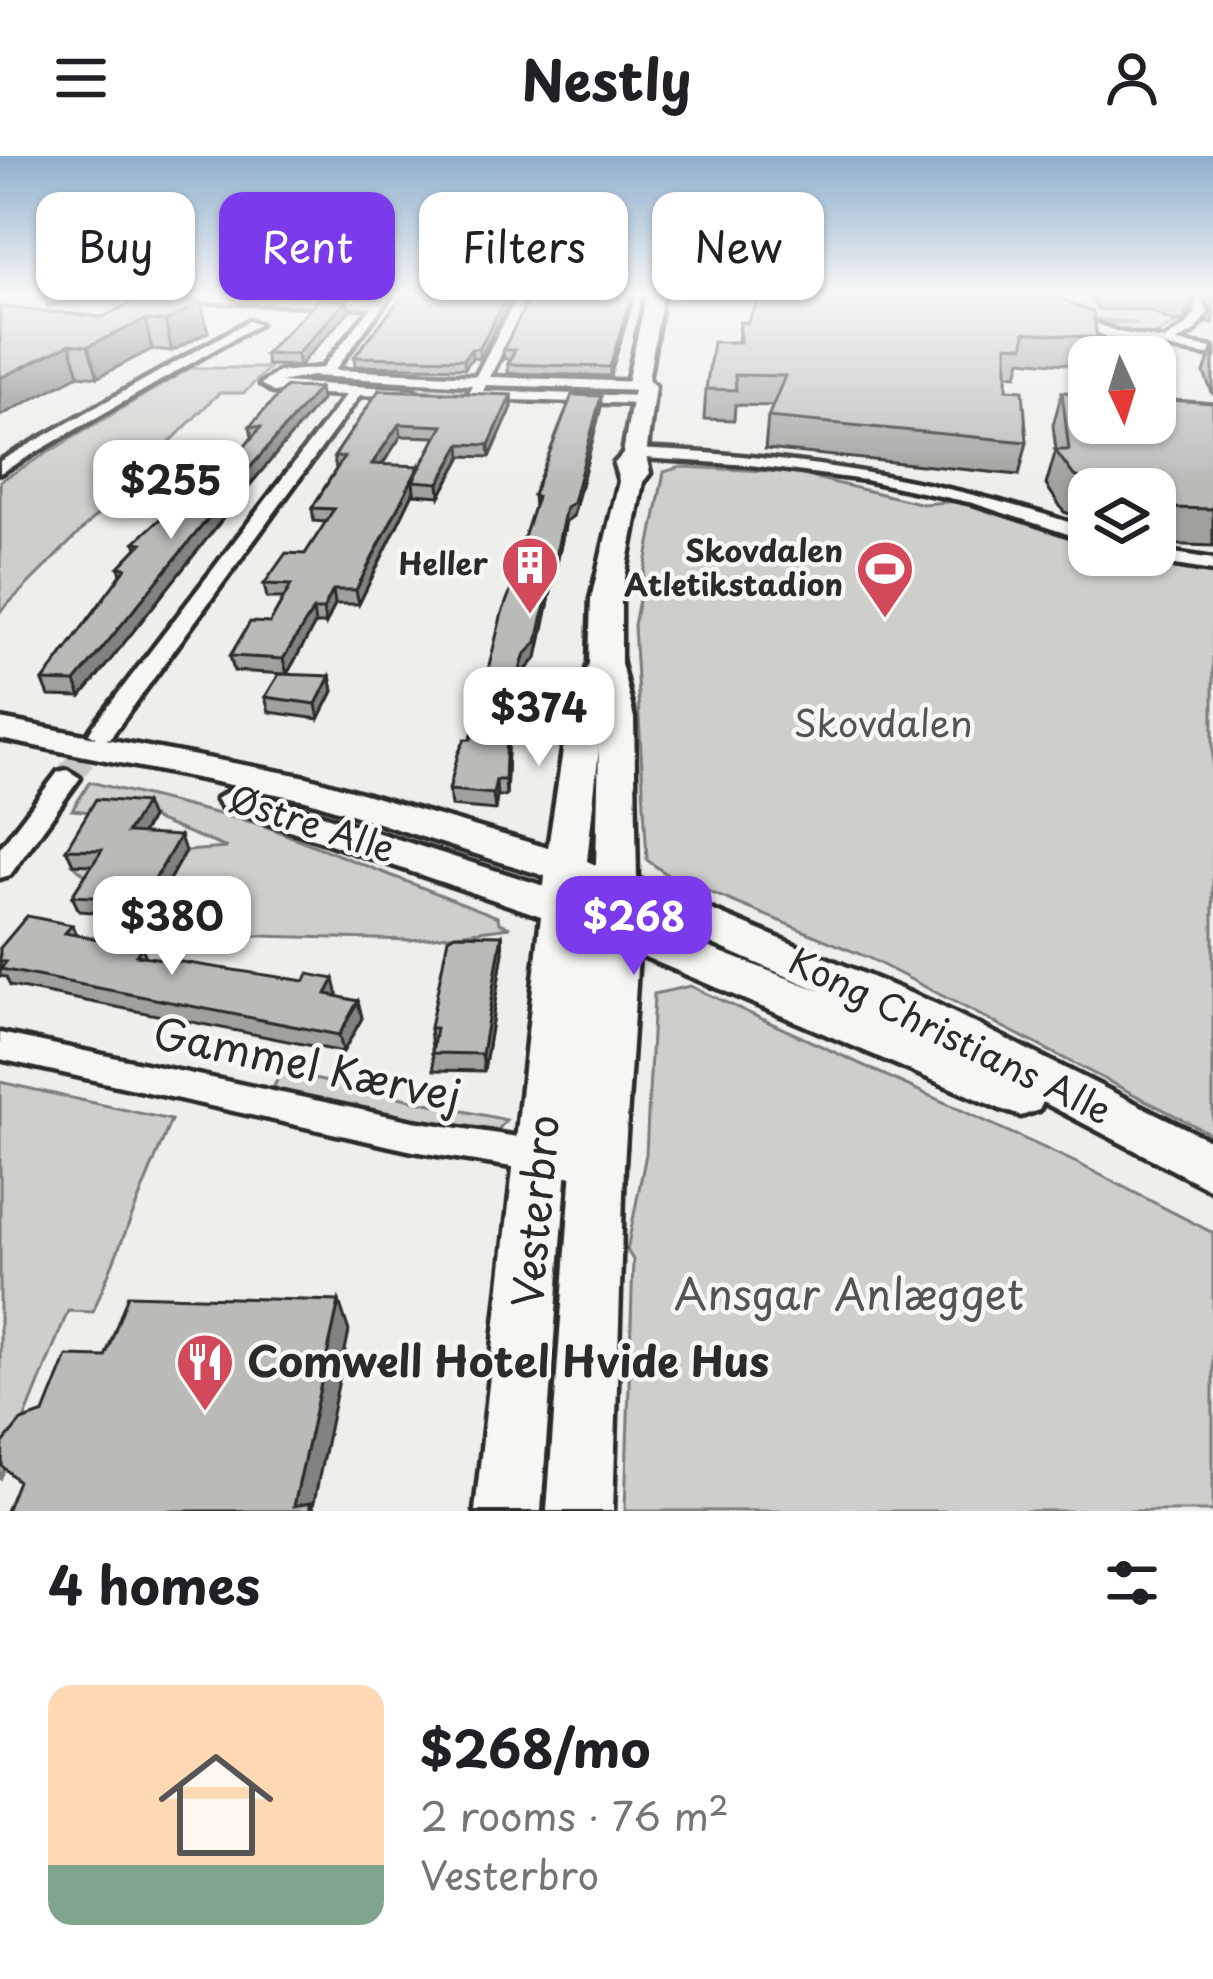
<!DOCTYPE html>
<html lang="en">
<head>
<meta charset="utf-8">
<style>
  :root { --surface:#fff; --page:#f2f2f2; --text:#202124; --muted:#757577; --line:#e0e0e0; --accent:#7c3aed }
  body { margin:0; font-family:"Playpen Sans",sans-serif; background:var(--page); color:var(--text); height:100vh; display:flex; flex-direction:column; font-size:45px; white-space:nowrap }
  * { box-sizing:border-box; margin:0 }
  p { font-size:39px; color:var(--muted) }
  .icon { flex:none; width:66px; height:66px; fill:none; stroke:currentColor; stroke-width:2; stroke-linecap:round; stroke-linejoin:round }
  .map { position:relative; height:1355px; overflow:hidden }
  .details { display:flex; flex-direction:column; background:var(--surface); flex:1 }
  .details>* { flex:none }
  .guide { position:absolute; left:36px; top:36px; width:1143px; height:108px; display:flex; gap:24px }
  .needle { width:78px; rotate:176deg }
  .buttons { position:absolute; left:1068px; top:180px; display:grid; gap:24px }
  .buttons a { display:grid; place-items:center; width:108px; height:108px; border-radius:24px; background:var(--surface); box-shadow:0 3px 9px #0004; font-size:60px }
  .price { position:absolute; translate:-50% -102px; padding:0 27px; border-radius:24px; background:#fff; color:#222; font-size:39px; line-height:78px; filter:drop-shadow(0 3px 6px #0008) }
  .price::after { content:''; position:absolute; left:50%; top:72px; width:36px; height:27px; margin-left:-18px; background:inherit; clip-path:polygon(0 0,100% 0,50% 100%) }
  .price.on { background:var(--accent); color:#fff }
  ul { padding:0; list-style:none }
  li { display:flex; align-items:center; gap:36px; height:300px; padding:0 48px }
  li+li { border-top:3px solid var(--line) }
  li span { display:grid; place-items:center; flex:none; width:336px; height:240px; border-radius:24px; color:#555 }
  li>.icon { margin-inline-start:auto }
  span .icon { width:144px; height:144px; fill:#fffc; stroke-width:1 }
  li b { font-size:51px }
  h2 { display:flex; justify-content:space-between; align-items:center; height:144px; padding:0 48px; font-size:51px }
  .chip { padding:0 42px; border-radius:24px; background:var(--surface); box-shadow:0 3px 9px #0004; font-size:42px; line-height:108px }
  .chip.on { background:var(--accent); color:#fff }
  header { display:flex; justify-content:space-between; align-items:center; height:156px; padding:0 48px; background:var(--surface); font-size:54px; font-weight:700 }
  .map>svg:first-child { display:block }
  .green { fill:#cececa; stroke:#7c7c7a; stroke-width:3 }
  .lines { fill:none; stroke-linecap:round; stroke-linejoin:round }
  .street-tunnel { stroke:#c7c7c4; stroke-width:26; stroke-dasharray:26 14; stroke-linecap:butt }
  .street-casing { stroke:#2b2b2b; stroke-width:9 }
  .secondary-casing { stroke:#2b2b2b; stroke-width:9 }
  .street { fill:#f6f6f2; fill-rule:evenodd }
  .secondary { fill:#f6f6f2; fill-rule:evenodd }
  .rail-casing { stroke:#2b2b2b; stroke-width:4.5 }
  .rail { stroke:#f6f6f2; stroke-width:3; stroke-dasharray:10; stroke-linecap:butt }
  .wall { fill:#a0a09d; stroke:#2b2b2b; stroke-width:3; fill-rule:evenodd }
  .shaded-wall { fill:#828280; stroke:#2b2b2b; stroke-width:3 }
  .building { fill:#babab7; stroke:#2b2b2b; stroke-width:3 }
  .labels { text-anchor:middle; stroke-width:9; stroke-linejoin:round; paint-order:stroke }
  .far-poi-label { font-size:30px; font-weight:bold; fill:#2b2b2b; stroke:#f6f6f2; text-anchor:end }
  .park-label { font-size:36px; fill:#545453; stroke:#f6f6f2 }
  .street-label { font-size:36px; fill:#2b2b2b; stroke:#f6f6f2 }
  .near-street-label { font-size:42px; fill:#2b2b2b; stroke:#f6f6f2 }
  .near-park-label { font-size:42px; fill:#545453; stroke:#f6f6f2 }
  .near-poi-label { font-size:42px; font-weight:bold; fill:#2b2b2b; stroke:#f6f6f2; text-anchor:start }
</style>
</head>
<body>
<header><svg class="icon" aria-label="menu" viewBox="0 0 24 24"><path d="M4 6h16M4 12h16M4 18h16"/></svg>Nestly<svg class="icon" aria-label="person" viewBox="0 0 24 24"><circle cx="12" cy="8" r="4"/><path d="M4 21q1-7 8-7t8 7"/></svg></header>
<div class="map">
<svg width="1213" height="1355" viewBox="0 0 1213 1355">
  <rect width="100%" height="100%" fill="#eeeeea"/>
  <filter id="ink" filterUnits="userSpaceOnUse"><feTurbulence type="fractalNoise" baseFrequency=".00833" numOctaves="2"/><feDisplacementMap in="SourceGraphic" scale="24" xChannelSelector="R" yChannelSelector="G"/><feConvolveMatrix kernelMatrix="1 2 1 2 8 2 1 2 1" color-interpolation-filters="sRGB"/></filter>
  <g filter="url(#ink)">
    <path class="green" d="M1026,137L1084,138L1098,153L1179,155L1171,164L1176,167L1151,182L1098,167H1138L1088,162Z
      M190,212H269L244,237H219L0,456V325Z
      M289,220L469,226L464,236L276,229Z
      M681,311L790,316L923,348L959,345L1089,387V399L1213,414V979L867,801L666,718L647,704L634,469L664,316Z
      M90,626L259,668L498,761L499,767L510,771L411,784L103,776C141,746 201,778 242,752L241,740L96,729L73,708L181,702L185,695L227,692L151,662L72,654Z
      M690,830L1079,1008L1213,1077V1355H625L633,1104L627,1094L646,998L654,838Z
      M281,916L506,964L499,973L480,977L280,935L274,930Z
      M0,926L171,964L93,1156L68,1155L0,1324Z"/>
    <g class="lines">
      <path class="street-tunnel" d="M67,622L101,577"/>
      <defs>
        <path id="street" d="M187,137L378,144L384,138H392L335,214L476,220L519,137H531L490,221L645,226L652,230L645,234L486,229L483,235L643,240L650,244L643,248L479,243L469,235L472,229L312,220L280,226L411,233L418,237L411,241L360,239L110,582L101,584L89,577L92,572L346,239L273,236L261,228L278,216L322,212L372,151L199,145Z
          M1002,137H1018L1118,176L1164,184L1187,169L1196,156L1183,137H1195L1208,156L1195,175L1176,186L1213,192V200L1110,182Z
          M249,165L259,168L0,317V305Z
          M634,293C790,299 941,322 1089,373V385L973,347L865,324L750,309L628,301V295Z
          M1155,394L1213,403V415L1149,405L1139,399H1155Z
          M67,614L80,622L10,719L0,722V692L58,616Z
          M0,877L413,965L598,993L611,998L616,1009L611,1020L598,1025L413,995L0,903Z"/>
        <path id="secondary" d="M647,137H663L648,224L655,230L646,300L650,317L643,326L621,443V507L634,562L637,723L936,848L1213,986V1035L1043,946L1039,954L1021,960L1003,954L638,798L624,1009L613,1355H547L573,998L568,996L541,1355H475L541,760L222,651L216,643L235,631L544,730L545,720L306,644L0,583V563L307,621L548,692L564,588L589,507L591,443L619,325L614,308L623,298L634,233L627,227ZM599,592L596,709L587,705ZM585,735L596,739L595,748L585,744ZM637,755L823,836L638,764Z"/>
      </defs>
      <use href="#street" class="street-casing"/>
      <use href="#secondary" class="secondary-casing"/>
      <use href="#street" class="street"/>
      <use href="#secondary" class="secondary"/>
      <defs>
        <path id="rail" d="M0,170L81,137"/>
      </defs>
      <use href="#rail" class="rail-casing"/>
      <use href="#rail" class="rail"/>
    </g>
    <path class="wall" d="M306,137H365L363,139Z
      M405,137H514L480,203L472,202L465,212L355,210L354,201Z
      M635,137L610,220L508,217V208L510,203H504L503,194Z
      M763,137L1097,182L1092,201H1089V210L1021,204L1017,219L1007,218V233L1027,286L1019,319L765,293L768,261L773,250L735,249L734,264L704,263L706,233L738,186L740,166L747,167Z
      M1085,137H1197L1191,156L1183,166H1174L1148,154L1099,153Z
      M1198,137H1213V167H1206L1211,153Z
      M201,147L208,176L172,195L152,193L98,221L79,219L0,151L103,161Z
      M349,155L299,210L267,209L265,198Z
      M1213,190V239L1204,217Z
      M379,234L511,239L512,251L490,301L462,300L440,340L414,338V335L359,448H335L326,468H315L287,518L234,515L230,500L270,467L284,442H267L264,428L305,398L326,366L314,365L312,352L336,313L334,301ZM401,280L436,281L419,314L382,309Z
      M1062,236L1213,247V390L1155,388V333H1089V365L1064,356L1046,329L1056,294L1053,269Z
      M321,244L244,336L81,541L49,540L43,525L121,419L119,411L137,392L135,386L175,362L229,309L252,281L250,270Z
      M601,251L573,360L566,365L537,501L525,515L509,572L506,640H497L495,654L451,650L449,634L471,583L516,422L515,410L534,352L533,339Z
      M330,520L333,535L319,563L269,556L265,541Z
      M151,662L142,678L185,695L149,760L79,755L72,740L92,709L73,708L66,693Z
      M72,769L76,779L142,791L146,801L358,845L362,862L343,896L10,830L6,821L0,820V792Z
      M502,779L503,796L484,915L434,914L430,872Z"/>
    <path class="shaded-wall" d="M509,137H514L480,203L479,193Z
      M632,137H635L610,220V211Z
      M1194,137H1197L1191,156L1183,166Z
      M347,144L349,155L299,210L297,198Z
      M201,147L208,176L172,195L165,165Z
      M145,164L152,193L98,221L88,190Z
      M70,188L79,219L0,260V222Z
      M471,193L472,202L465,212L464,203Z
      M319,232L321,244L244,336L81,541L75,526L241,322Z
      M511,239L512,251L490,301L489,289Z
      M601,240V251L573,360L566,365L537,501L525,515L509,572L506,640L505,624L508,557L566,351Z
      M399,268L401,280L374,321L372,308Z
      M461,288L462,300L440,340L439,327Z
      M419,310L420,323L413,325L414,335L359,448L356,434Z
      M333,434L335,448L326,468L323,454Z
      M313,454L315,468L287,518L283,503Z
      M330,520L333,535L319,563L316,548Z
      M496,624L497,640L495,654L493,638Z
      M145,647L151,662L133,692L127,677Z
      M180,680L185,695L149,760L143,744Z
      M502,779L503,796L484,915L482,898Z
      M334,823L338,840L326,838Z
      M358,845L362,862L343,896L339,879Z
      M339,1145L349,1175L313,1351L315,1355H297L294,1350Z"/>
    <path class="building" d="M405,137H509L479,193H471L464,203L354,201Z
      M532,137H632L610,211L508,208L515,194H503Z
      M763,137H1046L1093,156L1097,182L1025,176L1024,190L1007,189V233L1023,234L1027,286L768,261L785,220L735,219L736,234L706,233L713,186H740V166L747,167Z
      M147,138L201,147L165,165L145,164L88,190L70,188L0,222V151L103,161Z
      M319,143L347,144L297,198H265Z
      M286,231L319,232L241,322L75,526L43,525L126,412L119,411L142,387L135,386L162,361L175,362L229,309L261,271L250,270Z
      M379,234L511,239L489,289L461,288L439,327L413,325L443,270L399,268L372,308L419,310L356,434H333L323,454H313L283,503L230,500L250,466L270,467L291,429L264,428L286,397L305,398L334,353L312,352L344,301H334Z
      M1062,236L1089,238V267H1155V243L1213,247V353L1171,352L1155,347V333H1114L1074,320L1055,294H1069Z
      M572,239L601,240L573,347L566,351L537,486L524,500L508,557L505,624H496L493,638L449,634L458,598L465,583H471L502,457L520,410H515L537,341L533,339Z
      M279,518L330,520L316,548L265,541Z
      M96,643L145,647L127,677L180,680L143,744L72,740L102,694L66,693Z
      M27,760L72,769L65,777L142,791L136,799L305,825L308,818L334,823L326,838L358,845L339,879L1,813L6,806L0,805V792Z
      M455,778L502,779L482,898L432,897L436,872H430L448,782Z
      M128,1139L339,1145L294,1350L311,1347L309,1355H6L18,1325L2,1310L3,1287L21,1265L44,1257L67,1200L105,1201Z"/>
  </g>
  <linearGradient id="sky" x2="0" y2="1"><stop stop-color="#8daecc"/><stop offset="0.42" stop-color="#f7f7f6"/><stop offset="1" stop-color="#f7f7f6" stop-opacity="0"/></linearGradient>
  <rect width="1213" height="327" fill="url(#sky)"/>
  <defs>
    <symbol id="building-pin" viewBox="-11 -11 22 30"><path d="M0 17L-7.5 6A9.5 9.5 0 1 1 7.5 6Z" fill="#d1495b" stroke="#f6f6f2"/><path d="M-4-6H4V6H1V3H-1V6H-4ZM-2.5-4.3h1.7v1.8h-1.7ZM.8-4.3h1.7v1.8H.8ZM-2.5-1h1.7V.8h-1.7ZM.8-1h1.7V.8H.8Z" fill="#fff"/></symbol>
    <symbol id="stadium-pin" viewBox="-11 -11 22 30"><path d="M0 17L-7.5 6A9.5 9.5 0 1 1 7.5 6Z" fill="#d1495b" stroke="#f6f6f2"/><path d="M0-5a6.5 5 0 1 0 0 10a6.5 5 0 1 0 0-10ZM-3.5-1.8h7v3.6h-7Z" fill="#fff"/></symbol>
    <symbol id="restaurant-pin" viewBox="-11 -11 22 30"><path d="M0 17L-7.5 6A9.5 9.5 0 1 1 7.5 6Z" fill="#d1495b" stroke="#f6f6f2"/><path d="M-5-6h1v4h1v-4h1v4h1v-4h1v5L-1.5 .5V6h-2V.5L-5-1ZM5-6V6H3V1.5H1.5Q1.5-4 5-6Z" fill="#fff"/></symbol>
  </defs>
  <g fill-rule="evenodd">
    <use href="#building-pin" x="497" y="376" width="66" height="90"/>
    <use href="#stadium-pin" x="852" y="380" width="66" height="90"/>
    <use href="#restaurant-pin" x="172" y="1173" width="66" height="90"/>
  </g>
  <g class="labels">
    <g class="far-poi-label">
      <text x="843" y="406">Skovdalen<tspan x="843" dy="34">Atletikstadion</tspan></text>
      <text x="488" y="419">Heller</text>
    </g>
    <g class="park-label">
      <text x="883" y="581">Skovdalen</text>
    </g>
    <g class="street-label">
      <text transform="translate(312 668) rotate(18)" y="13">Østre Alle</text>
      <text transform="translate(950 880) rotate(26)" y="13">Kong Christians Alle</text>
    </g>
    <g class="near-street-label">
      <text transform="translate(307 909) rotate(12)" y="15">Gammel Kærvej</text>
      <text transform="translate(536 1055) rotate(-85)" y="15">Vesterbro</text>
    </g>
    <g class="near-park-label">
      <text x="849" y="1154">Ansgar Anlægget</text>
    </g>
    <g class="near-poi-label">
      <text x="247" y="1221">Comwell Hotel Hvide Hus</text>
    </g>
  </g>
</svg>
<div class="buttons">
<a><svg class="needle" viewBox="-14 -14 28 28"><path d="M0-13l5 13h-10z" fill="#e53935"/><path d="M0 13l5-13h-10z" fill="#757577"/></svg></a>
<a><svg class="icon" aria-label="layers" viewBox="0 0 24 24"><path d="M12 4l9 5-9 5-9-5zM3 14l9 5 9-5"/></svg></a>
</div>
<b class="price" style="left:171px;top:386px">$255</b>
<b class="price" style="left:539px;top:613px">$374</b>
<b class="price" style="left:172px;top:822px">$380</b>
<b class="price on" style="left:634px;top:822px">$268</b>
<div class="guide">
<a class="chip">Buy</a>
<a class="chip on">Rent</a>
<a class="chip">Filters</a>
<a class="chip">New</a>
</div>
</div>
<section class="details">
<h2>4 homes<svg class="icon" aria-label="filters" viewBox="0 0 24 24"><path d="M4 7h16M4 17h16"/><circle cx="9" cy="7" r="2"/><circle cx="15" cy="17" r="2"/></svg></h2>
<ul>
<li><span style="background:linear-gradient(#ffd9b3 75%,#7fa58c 0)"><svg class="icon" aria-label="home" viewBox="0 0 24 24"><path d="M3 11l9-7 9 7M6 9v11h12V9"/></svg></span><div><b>$268/mo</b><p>2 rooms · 76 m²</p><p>Vesterbro</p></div></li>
</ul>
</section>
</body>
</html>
